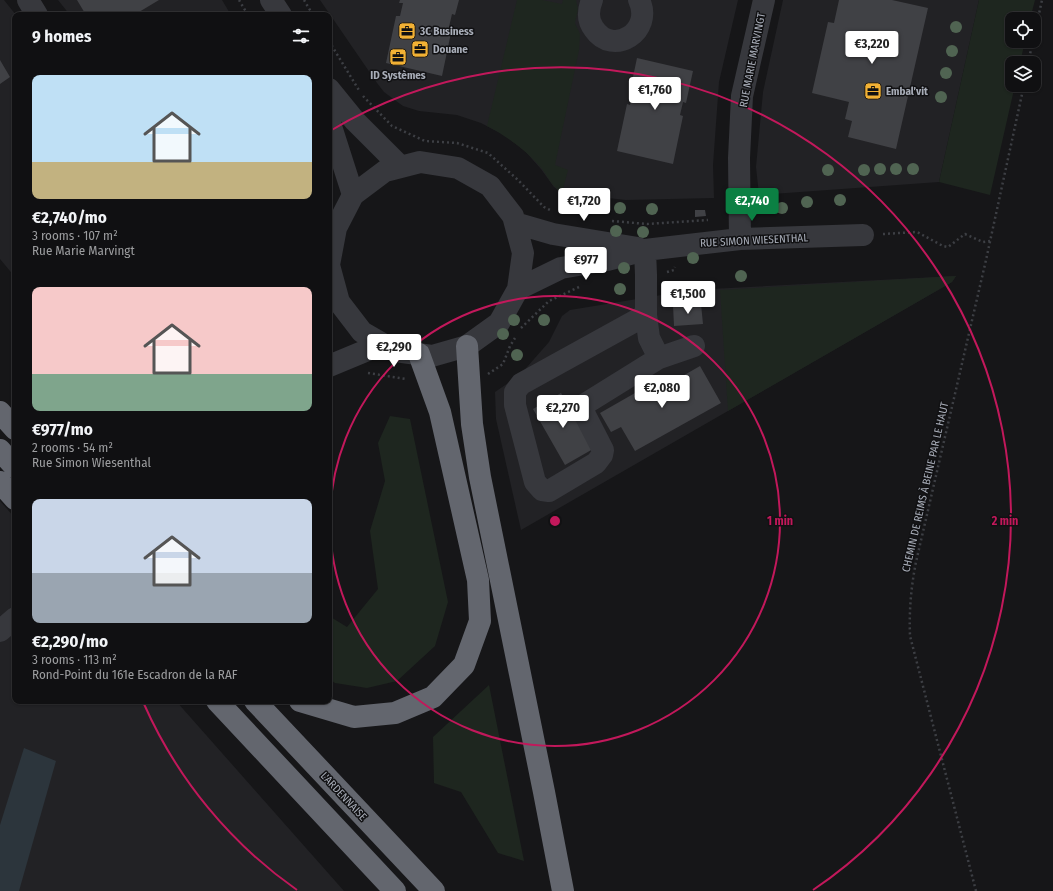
<!DOCTYPE html>
<html lang="en">
<head>
<meta charset="utf-8">
<style>
  :root { --surface:#101012; --page:#1e1e20; --text:#f1f3f6; --muted:#9c9d9f; --line:#303032; --accent:#0b8043 }
  body { margin:0; font-family:"Fira Sans Condensed",sans-serif; background:var(--page); color:var(--text); height:100vh; display:flex; flex-direction:column; font-size:15px; white-space:nowrap }
  * { box-sizing:border-box; margin:0 }
  p { font-size:13px; color:var(--muted) }
  .icon { flex:none; width:22px; height:22px; fill:none; stroke:currentColor; stroke-width:2; stroke-linecap:round; stroke-linejoin:round }
  .map { position:relative; flex:1; overflow:hidden }
  .panel { position:absolute; left:12px; top:12px; width:320px; height:692px; display:flex; flex-direction:column; background:var(--surface); border-radius:8px; box-shadow:0 1px 3px #0004,0 0 0 1px var(--line) }
  .panel>* { flex:none }
  .controls { position:absolute; left:1005px; top:12px; display:grid; gap:8px }
  .controls a { display:grid; place-items:center; width:36px; height:36px; border-radius:8px; background:var(--surface); box-shadow:0 1px 3px #0004,0 0 0 1px var(--line); font-size:20px }
  .price { position:absolute; translate:-50% -34px; padding:0 9px; border-radius:4px; background:#fff; color:#222; font-size:13px; line-height:26px; filter:drop-shadow(0 1px 2px #0008) }
  .price::after { content:''; position:absolute; left:50%; top:24px; width:12px; height:9px; margin-left:-6px; background:inherit; clip-path:polygon(0 0,100% 0,50% 100%) }
  .price.current { background:var(--accent); color:#fff }
  ul { padding:0; list-style:none }
  li { display:grid; align-content:center; gap:8px; height:212px; padding:0 20px }
  li span { display:grid; place-items:center; height:124px; border-radius:8px; color:#555 }
  li>.icon { margin-inline-start:auto }
  span .icon { width:72px; height:72px; fill:#fffc; stroke-width:1 }
  li b { font-size:17px }
  h2 { display:flex; justify-content:space-between; align-items:center; height:48px; padding:0 20px; font-size:17px }
  .map>svg:first-child { display:block }
  .built { fill:#222225 }
  .green { fill:#1e261f }
  .water { fill:#2c353c }
  .building { fill:#404145 }
  .lines { fill:none; stroke-linecap:round; stroke-linejoin:round }
  .path { stroke:#3d3f44; stroke-width:2.5; stroke-dasharray:2 3; stroke-linecap:butt }
  .minor { stroke:#37383d; stroke-width:22 }
  .highway { stroke:#63666e; stroke-width:22 }
  .tree { fill:#506452 }
  .ring { fill:none; stroke:#c2185b; stroke-width:2 }
  .labels { text-anchor:middle; stroke-width:3; stroke-linejoin:round; paint-order:stroke }
  .poi-label { font-size:11px; font-weight:bold; fill:#a8adb8; stroke:#111113; text-anchor:start }
  .street-label { font-size:11px; fill:#a8adb8; stroke:#111113 }
  .centre { fill:#c2185b; stroke:#111113; stroke-width:2 }
  .ring-label { font-size:12px; text-anchor:middle; font-weight:bold; fill:#c2185b; stroke:#111113; stroke-width:3; stroke-linejoin:round; paint-order:stroke }
</style>
</head>
<body>
<div class="map">
<svg width="1053" height="891" viewBox="0 0 1053 891">
  <rect width="100%" height="100%" fill="#161618"/>
  <path class="built" d="M0,0H4L16,15L15,277L0,259Z
    M58,0H222L231,15H70Z
    M320,0H738L719,82L713,165L714,198L626,200L562,193L554,187L541,169L525,151L504,135L481,123L457,115L419,111L403,106L392,98L384,92L377,83Z
    M783,0H979L939,182L759,195L756,167L763,92Z
    M956,276L952,282L521,530L496,419L495,392L520,375L549,342L562,316L570,310L692,290Z
    M0,501L15,518V701H176L344,891H0Z"/>
  <path class="green" d="M517,0H542L562,4L563,0H576L578,9L575,23L580,34L579,50L555,165L568,170L562,193C552,186 549,179 542,169C527,151 508,137 487,126Z
    M979,0H1035L1030,19H1012V41H1025L1020,63H1012V85H1015L990,195L939,182Z
    M956,276L952,282L728,411L720,290Z
    M390,416L410,419L448,602L435,646L397,681L367,688L335,683L329,679V616L347,627L378,589L370,531L385,481L378,443Z
    M489,685L524,861L498,853L461,792L434,783L433,737Z"/>
  <path class="water" d="M24,748L56,761L19,891H0V825Z"/>
  <path class="building" d="M77,0H159L134,15H86Z
    M400,0H459L455,15L452,14L449,27L452,28L442,76L386,63L396,16H400L403,3H399Z
    M839,0H892L928,8L896,149L848,137L852,121L845,119L849,102L812,93L828,22L834,23Z
    M637,58L693,71L686,103L683,102L680,115L683,116L673,164L617,151L627,104L630,105L634,92L630,91Z
    M0,60L10,77L0,84Z
    M695,210H705L706,216L695,217Z
    M701,304L703,324L674,326L673,305Z
    M700,366L721,403L635,451L621,427L611,432L600,413L649,385L653,393Z
    M561,393L593,449L565,465L533,409Z"/>
  <g class="lines">
    <path class="path" d="M239,0L248,15
      M304,0L313,15
      M1034,37L1042,0
      M329,41L360,92
      M1028,63L1033,41
      M363,96L392,126L425,141L457,143L488,153L518,180L544,207L552,211
      M612,221L647,224L708,220
      M883,234L917,232L943,246L948,247L965,234L983,242L990,241
      M667,272L674,270L675,267
      M521,328L549,301L579,287
      M368,373L406,379
      M488,374L503,364L510,346L515,338
      M976,891L910,636C909,611 911,587 916,562L986,260L1024,85"/>
    <path class="minor" d="M28,0L37,15
      M271,0L281,15
      M592,0C588,10 587,20 594,29C613,57 654,31 639,0
      M329,89L355,121L401,167
      M329,120L353,195
      M515,223L553,234L638,248
      M740,239L739,158L742,96L764,0
      M645,250L646,275V315L521,384L515,392V405L535,482L542,490L549,491L596,463L602,455L603,450L583,411L585,404L659,358L694,346
      M329,265L336,228L353,195L385,171L420,162L458,168L490,186L513,216L523,253L518,289L499,323L467,346L432,356L395,351L362,332L339,302L329,265
      M518,289L561,268L607,260L645,250L740,239L863,235
      M646,315L649,338L659,358
      M329,366L382,344
      M0,631L15,618"/>
    <path class="highway" d="M467,346L472,424L480,477L544,792L563,891
      M0,412L15,429
      M0,450L15,467
      M0,482L15,499
      M217,701L395,891
      M255,701L434,891
      M300,701L354,717L395,713L433,697L464,665L480,621L478,580L440,412L419,354"/>
  </g>
  <g class="tree">
    <circle cx="956" cy="27" r="6"/>
    <circle cx="952" cy="51" r="6"/>
    <circle cx="946" cy="73" r="6"/>
    <circle cx="941" cy="97" r="6"/>
    <circle cx="880" cy="169" r="6"/>
    <circle cx="896" cy="169" r="6"/>
    <circle cx="913" cy="169" r="6"/>
    <circle cx="828" cy="170" r="6"/>
    <circle cx="864" cy="170" r="6"/>
    <circle cx="840" cy="200" r="6"/>
    <circle cx="807" cy="202" r="6"/>
    <circle cx="620" cy="208" r="6"/>
    <circle cx="782" cy="208" r="6"/>
    <circle cx="652" cy="209" r="6"/>
    <circle cx="616" cy="231" r="6"/>
    <circle cx="643" cy="232" r="6"/>
    <circle cx="693" cy="258" r="6"/>
    <circle cx="624" cy="268" r="6"/>
    <circle cx="741" cy="276" r="6"/>
    <circle cx="620" cy="289" r="6"/>
    <circle cx="514" cy="320" r="6"/>
    <circle cx="544" cy="320" r="6"/>
    <circle cx="503" cy="334" r="6"/>
    <circle cx="517" cy="355" r="6"/>
  </g>
  <g class="ring">
    <circle cx="555" cy="521" r="225"/>
    <path d="M297 890A450 450 0 0 1 144 704M330 131A450 450 0 0 1 813 890"/>
  </g>
  <defs>
    <symbol id="office-square" viewBox="-11 -11 22 22"><rect x="-9" y="-9" width="18" height="18" rx="4" fill="#f2b134" stroke="#111113"/><path d="M-6-3h4V-5.5h4V-3h4V5H-6ZM-1-4.5V-3h2v-1.5ZM-6 0V1H6V0Z" fill="#111"/></symbol>
  </defs>
  <g fill-rule="evenodd">
    <use href="#office-square" x="397" y="21" width="20" height="20"/>
    <use href="#office-square" x="410" y="39" width="20" height="20"/>
    <use href="#office-square" x="388" y="47" width="20" height="20"/>
    <use href="#office-square" x="863" y="81" width="20" height="20"/>
  </g>
  <g class="labels">
    <g class="poi-label">
      <text x="420" y="35">3C Business</text>
      <text x="433" y="53">Douane</text>
      <text x="398" y="79" text-anchor="middle">ID Systèmes</text>
      <text x="886" y="95">Embal’vit</text>
    </g>
    <g class="street-label">
      <text transform="translate(752 60) rotate(-79)" y="4">RUE MARIE MARVINGT</text>
      <text transform="translate(754 240) rotate(-3)" y="4">RUE SIMON WIESENTHAL</text>
      <text transform="translate(925 487) rotate(-77)" y="4">CHEMIN DE REIMS À BEINE PAR LE HAUT</text>
      <text transform="translate(344 796) rotate(47)" y="4">L'ARDENNAISE</text>
    </g>
  </g>
  <circle cx="555" cy="521" r="6" class="centre"/>
  <g class="ring-label">
    <text x="780" y="525">1 min</text>
    <text x="1005" y="525">2 min</text>
  </g>
</svg>
<div class="controls">
<a><svg class="icon" aria-label="locate" viewBox="0 0 24 24"><circle cx="12" cy="12" r="6"/><path d="M12 2v4M12 18v4M2 12h4M18 12h4"/></svg></a>
<a><svg class="icon" aria-label="layers" viewBox="0 0 24 24"><path d="M12 4l9 5-9 5-9-5zM3 14l9 5 9-5"/></svg></a>
</div>
<b class="price" style="left:872px;top:65px">€3,220</b>
<b class="price" style="left:655px;top:111px">€1,760</b>
<b class="price" style="left:584px;top:222px">€1,720</b>
<b class="price current" style="left:752px;top:222px">€2,740</b>
<b class="price" style="left:586px;top:281px">€977</b>
<b class="price" style="left:688px;top:315px">€1,500</b>
<b class="price" style="left:394px;top:368px">€2,290</b>
<b class="price" style="left:662px;top:409px">€2,080</b>
<b class="price" style="left:563px;top:429px">€2,270</b>
<section class="panel">
<h2>9 homes<svg class="icon" aria-label="filters" viewBox="0 0 24 24"><path d="M4 7h16M4 17h16"/><circle cx="9" cy="7" r="2"/><circle cx="15" cy="17" r="2"/></svg></h2>
<ul>
<li><span style="background:linear-gradient(#bfe0f5 70%,#c2b280 0)"><svg class="icon" aria-label="home" viewBox="0 0 24 24"><path d="M3 11l9-7 9 7M6 9v11h12V9"/></svg></span><div><b>€2,740/mo</b><p>3 rooms · 107 m²</p><p>Rue Marie Marvingt</p></div></li>
<li><span style="background:linear-gradient(#f6c9c9 70%,#7fa58c 0)"><svg class="icon" aria-label="home" viewBox="0 0 24 24"><path d="M3 11l9-7 9 7M6 9v11h12V9"/></svg></span><div><b>€977/mo</b><p>2 rooms · 54 m²</p><p>Rue Simon Wiesenthal</p></div></li>
<li><span style="background:linear-gradient(#c9d6e8 60%,#9aa5b1 0)"><svg class="icon" aria-label="home" viewBox="0 0 24 24"><path d="M3 11l9-7 9 7M6 9v11h12V9"/></svg></span><div><b>€2,290/mo</b><p>3 rooms · 113 m²</p><p>Rond-Point du 161e Escadron de la RAF</p></div></li>
</ul>
</section>
</div>
</body>
</html>
